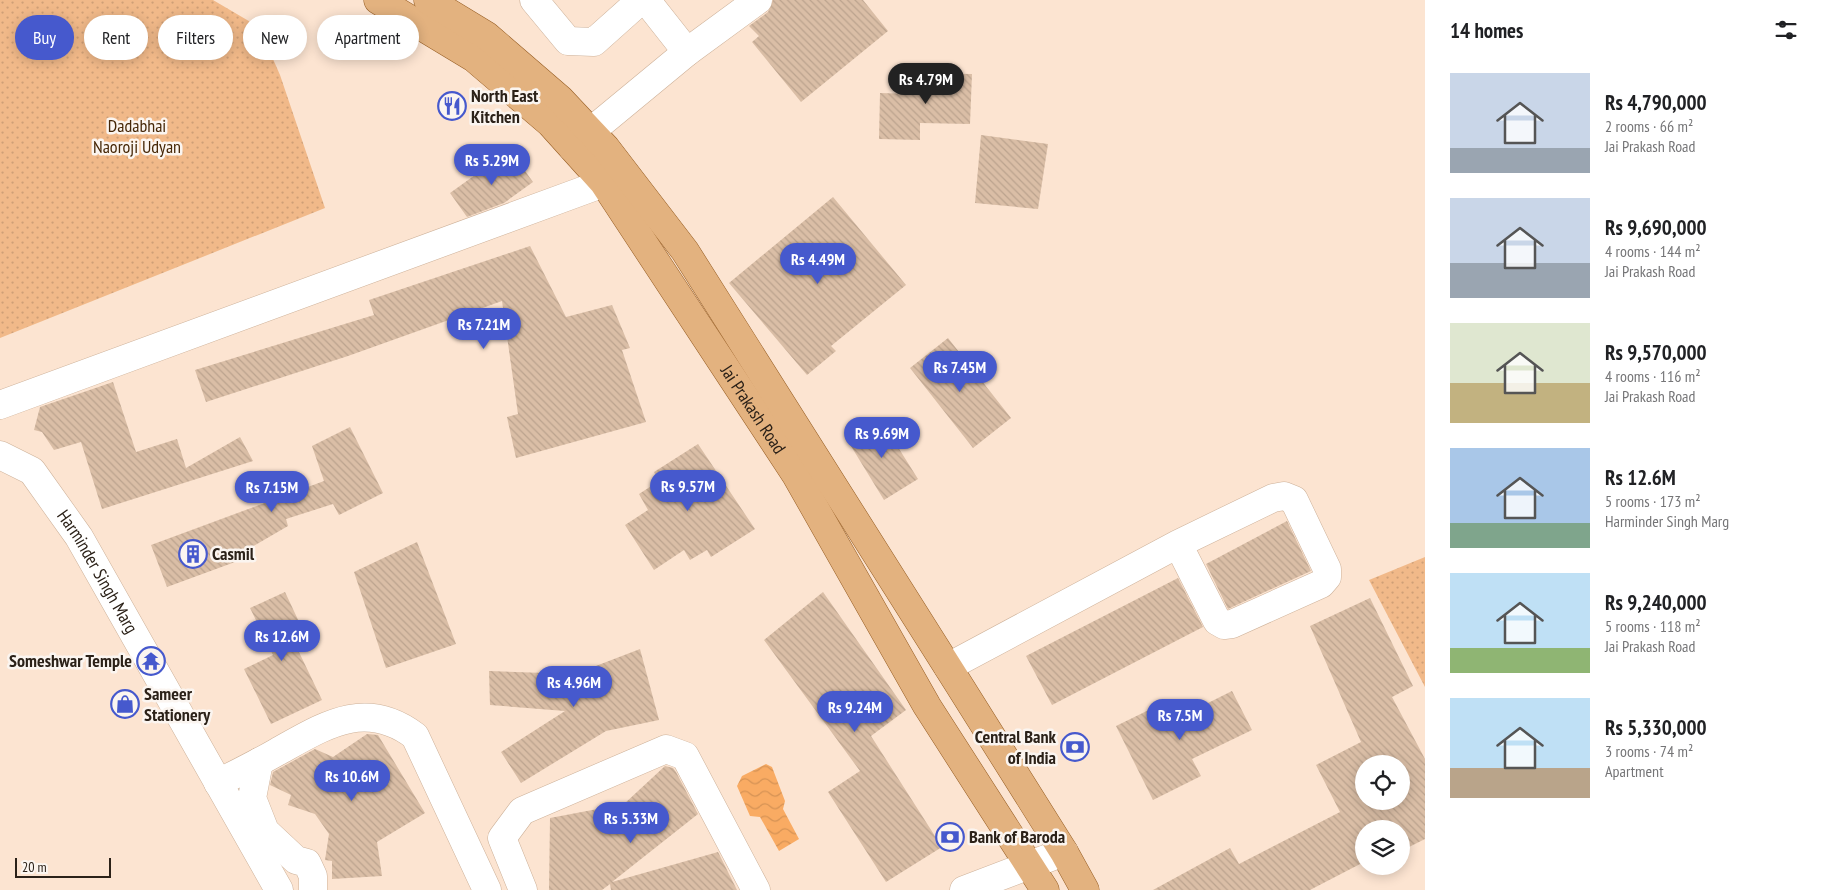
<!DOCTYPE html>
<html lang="en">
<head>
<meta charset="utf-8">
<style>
  :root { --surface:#fff; --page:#f6f6f6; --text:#202124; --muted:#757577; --accent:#4659cd }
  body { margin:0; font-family:"PT Sans Narrow",sans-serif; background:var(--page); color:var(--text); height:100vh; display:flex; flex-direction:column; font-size:19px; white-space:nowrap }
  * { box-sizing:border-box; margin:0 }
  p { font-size:16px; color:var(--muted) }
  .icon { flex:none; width:28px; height:28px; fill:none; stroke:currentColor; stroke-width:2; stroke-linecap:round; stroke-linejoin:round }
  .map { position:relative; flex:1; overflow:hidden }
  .sheet { display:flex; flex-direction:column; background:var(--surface); width:400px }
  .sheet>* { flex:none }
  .banner { position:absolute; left:15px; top:15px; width:475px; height:45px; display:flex; gap:10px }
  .buttons { position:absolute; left:1355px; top:755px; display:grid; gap:10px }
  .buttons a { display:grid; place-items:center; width:55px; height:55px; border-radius:50%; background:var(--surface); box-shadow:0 2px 12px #0003; font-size:25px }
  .scale { position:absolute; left:15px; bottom:12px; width:96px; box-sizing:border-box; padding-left:5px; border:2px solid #2b2118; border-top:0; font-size:14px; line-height:18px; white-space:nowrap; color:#2b2118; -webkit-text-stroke:4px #fbf5f0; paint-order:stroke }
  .price { position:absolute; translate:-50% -42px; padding:0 11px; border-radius:18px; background:var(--accent); color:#fff; font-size:16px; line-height:32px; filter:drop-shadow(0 1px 2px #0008) }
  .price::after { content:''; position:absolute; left:50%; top:30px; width:15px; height:11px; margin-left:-8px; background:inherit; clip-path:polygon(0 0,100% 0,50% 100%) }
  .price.on { background:#222; color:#fff }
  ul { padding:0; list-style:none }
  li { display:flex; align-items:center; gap:15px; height:125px; padding:0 25px }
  li span { display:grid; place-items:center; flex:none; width:140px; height:100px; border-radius:0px; color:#555 }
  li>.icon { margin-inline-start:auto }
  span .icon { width:60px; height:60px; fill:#fffc; stroke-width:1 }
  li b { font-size:21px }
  h2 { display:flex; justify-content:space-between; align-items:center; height:60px; padding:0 25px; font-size:21px }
  .tag { padding:0 18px; border-radius:22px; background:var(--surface); box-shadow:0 2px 12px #0003; font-size:18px; line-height:45px }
  .tag.on { background:var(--accent); color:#fff }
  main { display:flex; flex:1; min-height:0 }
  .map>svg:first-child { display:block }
  .grass { fill:url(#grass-dots) }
  .water { fill:url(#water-waves) }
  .building { fill:url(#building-back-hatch); fill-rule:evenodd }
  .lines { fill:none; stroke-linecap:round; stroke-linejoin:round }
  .minor-casing { stroke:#cdb199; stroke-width:29 }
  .major-casing { stroke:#965d23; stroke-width:29 }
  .minor { stroke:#fff; stroke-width:28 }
  .major { stroke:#e3b27f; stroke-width:28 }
  .labels { text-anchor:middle; stroke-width:5; stroke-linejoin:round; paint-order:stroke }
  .poi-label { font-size:18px; font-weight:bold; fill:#2b2118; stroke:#fbf5f0; text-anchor:start }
  .park-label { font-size:18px; fill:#462707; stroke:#fbf5f0 }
  .street-label { font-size:18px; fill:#2b2118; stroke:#fbf5f0 }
</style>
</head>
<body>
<main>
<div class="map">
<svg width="1425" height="890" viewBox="0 0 1425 890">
  <defs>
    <pattern id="grass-dots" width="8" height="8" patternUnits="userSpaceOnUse" patternTransform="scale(1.25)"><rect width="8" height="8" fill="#f1b989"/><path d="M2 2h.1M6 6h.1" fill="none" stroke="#cf9f76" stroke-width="1.8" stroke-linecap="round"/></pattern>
    <pattern id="water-waves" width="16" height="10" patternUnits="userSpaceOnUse" patternTransform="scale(1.25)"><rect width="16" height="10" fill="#f9ab63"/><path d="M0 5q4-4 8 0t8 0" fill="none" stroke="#d69355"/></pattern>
    <pattern id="building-back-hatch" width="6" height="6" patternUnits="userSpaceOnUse" patternTransform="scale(1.25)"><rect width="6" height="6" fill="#dabea6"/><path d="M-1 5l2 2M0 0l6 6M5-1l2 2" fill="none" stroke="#bba38e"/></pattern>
  </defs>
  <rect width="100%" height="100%" fill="#fce4d1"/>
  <path class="grass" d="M0,0H213L259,27L280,75L325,208L0,338Z
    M1425,557V687L1369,580Z"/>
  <path class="water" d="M766,764L772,767L785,801L783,809L799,839L779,851L760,817L750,816L737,786L742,776Z"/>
  <path class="building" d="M773,0H863L888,31L801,102L752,42L759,36L749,26L768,12Z
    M913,73L972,74L970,124L920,123V140L879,139L880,93L912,94Z
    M981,135L1048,144L1038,209L975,203Z
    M510,150L533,182L504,203L467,217L450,193Z
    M833,197L906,285L831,346L836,351L807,375L729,283Z
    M530,246L566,317L612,305L630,348L622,350L646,422L516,458L507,417L518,414L502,301L348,356L206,402L195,370L374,315L369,300Z
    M948,338L1011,418L973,448L910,368Z
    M113,382L136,452L177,439L186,468L240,437L253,461L102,509L81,442L54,450L42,432L34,430L40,407Z
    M879,417L918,479L884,500L846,438Z
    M350,427L383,493L339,515L333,504L286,519L288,526L233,558L235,562L167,587L151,545L324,481L312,446Z
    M698,444L755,529L711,557L707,550L690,560L684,550L654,570L625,525L648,510L639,494L659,481L654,472Z
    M1287,521L1311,571L1228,609L1206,564Z
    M417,542L456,644L386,668L354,572Z
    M1178,578L1203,627L1052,705L1026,656Z
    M285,592L308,641L298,650L322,700L271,724L244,669L273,655L250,608Z
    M823,592L906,710L871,736L942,847L886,882L828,792L860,771L764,640Z
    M1370,598L1413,686L1392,697L1425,759V839L1401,851V829H1364V862L1310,890H1153L1230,848L1239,864L1340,812L1316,765L1361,742L1310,626ZM1364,764H1401V801H1364Z
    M640,649L659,720L606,731L521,783L501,752L565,711L490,705L489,671L575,674Z
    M1232,691L1252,730L1192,759L1201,776L1153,800L1116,726L1161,704L1170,722Z
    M367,734L378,735L425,813L377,842L382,876L332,879V861L325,860L329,834L315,814L288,805L291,795L270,785L273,772L315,749L333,757Z
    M665,766L673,768L676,772L698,814L612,882L718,852L737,890H611L610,884L602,890H549L550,818L624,804Z"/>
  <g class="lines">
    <defs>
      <g id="minor">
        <path d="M534,0L568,41L594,42L641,0"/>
        <path d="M646,0L687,52"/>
        <path d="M572,147L687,52L758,0"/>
        <path d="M0,405L604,183L621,170"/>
        <path id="s1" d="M0,455L32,471L79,537L279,890"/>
        <path d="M948,667L1178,544L1273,498L1284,496L1294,500L1327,569V577L1321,584L1232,624L1224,625L1217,621L1178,544"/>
        <path d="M259,762L252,798L265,831L296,860L307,863L313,876V890"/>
        <path d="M218,783C238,773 258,763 277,752C324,726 365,698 415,736L487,890"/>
        <path d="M523,890L502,838L522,811L666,749L685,756L756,890"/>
        <path d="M964,890L1064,852"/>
      </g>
      <g id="major">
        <path id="s2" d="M378,0L474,58L550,123L604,183L796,475L927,706L1045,890"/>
        <path d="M428,0L487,36L560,99L606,148L685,251L956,680L1064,852L1085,890"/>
      </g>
    </defs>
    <use href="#minor" class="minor-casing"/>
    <use href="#major" class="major-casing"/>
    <use href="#minor" class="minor"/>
    <use href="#major" class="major"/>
  </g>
  <defs>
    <symbol id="restaurant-ring" viewBox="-11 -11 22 22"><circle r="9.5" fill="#fbf5f0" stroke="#4659cd" stroke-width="1.5"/><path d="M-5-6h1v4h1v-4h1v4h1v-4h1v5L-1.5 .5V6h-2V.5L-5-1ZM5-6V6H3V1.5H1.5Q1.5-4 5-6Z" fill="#4659cd"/></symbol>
    <symbol id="building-ring" viewBox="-11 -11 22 22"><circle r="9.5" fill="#fbf5f0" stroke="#4659cd" stroke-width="1.5"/><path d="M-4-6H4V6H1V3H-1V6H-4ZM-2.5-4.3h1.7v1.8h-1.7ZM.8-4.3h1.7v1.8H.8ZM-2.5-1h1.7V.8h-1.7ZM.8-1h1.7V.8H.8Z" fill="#4659cd"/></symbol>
    <symbol id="temple-ring" viewBox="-11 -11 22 22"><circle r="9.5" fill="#fbf5f0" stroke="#4659cd" stroke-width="1.5"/><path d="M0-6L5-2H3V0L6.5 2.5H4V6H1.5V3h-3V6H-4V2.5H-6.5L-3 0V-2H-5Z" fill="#4659cd"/></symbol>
    <symbol id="shop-ring" viewBox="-11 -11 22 22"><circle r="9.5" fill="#fbf5f0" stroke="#4659cd" stroke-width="1.5"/><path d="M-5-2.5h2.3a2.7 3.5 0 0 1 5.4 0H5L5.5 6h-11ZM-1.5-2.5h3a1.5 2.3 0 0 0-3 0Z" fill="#4659cd"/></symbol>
    <symbol id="bank-ring" viewBox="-11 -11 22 22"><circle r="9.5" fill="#fbf5f0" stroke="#4659cd" stroke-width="1.5"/><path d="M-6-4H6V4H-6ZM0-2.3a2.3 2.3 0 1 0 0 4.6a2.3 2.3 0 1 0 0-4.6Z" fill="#4659cd"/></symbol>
  </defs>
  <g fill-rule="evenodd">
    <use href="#restaurant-ring" x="436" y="90" width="32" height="32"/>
    <use href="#building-ring" x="177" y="538" width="32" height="32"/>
    <use href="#temple-ring" x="135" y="645" width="32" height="32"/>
    <use href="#shop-ring" x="109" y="688" width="32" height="32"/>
    <use href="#bank-ring" x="1059" y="731" width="32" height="32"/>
    <use href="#bank-ring" x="934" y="821" width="32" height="32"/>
  </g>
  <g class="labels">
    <g class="poi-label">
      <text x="471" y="102">North East<tspan x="471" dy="21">Kitchen</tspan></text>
      <text x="212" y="560">Casmil</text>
      <text x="132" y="667" text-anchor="end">Someshwar Temple</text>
      <text x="144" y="700">Sameer<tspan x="144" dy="21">Stationery</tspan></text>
      <text x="1056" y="743" text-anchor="end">Central Bank<tspan x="1056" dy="21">of India</tspan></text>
      <text x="969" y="843">Bank of Baroda</text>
    </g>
    <g class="park-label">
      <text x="137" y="132">Dadabhai<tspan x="137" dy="21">Naoroji Udyan</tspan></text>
    </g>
    <g class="street-label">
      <text dy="6" stroke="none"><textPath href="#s2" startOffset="564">Jai Prakash Road</textPath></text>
      <text dy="6" stroke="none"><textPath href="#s1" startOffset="156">Harminder Singh Marg</textPath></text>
    </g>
  </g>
</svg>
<div class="buttons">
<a><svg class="icon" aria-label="locate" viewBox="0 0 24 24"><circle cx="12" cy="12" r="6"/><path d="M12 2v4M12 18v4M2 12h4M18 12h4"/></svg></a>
<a><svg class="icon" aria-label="layers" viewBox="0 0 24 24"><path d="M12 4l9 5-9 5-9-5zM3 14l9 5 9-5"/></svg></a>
</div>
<div class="scale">20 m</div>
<b class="price on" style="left:926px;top:105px">Rs 4.79M</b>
<b class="price" style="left:492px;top:186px">Rs 5.29M</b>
<b class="price" style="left:818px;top:285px">Rs 4.49M</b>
<b class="price" style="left:484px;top:350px">Rs 7.21M</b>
<b class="price" style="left:960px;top:393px">Rs 7.45M</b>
<b class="price" style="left:882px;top:459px">Rs 9.69M</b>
<b class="price" style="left:688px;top:512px">Rs 9.57M</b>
<b class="price" style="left:272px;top:513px">Rs 7.15M</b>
<b class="price" style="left:282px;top:662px">Rs 12.6M</b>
<b class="price" style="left:574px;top:708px">Rs 4.96M</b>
<b class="price" style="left:855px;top:733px">Rs 9.24M</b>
<b class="price" style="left:1180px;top:741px">Rs 7.5M</b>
<b class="price" style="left:352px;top:802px">Rs 10.6M</b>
<b class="price" style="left:631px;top:844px">Rs 5.33M</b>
<div class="banner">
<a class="tag on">Buy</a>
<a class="tag">Rent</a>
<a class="tag">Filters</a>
<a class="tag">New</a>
<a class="tag">Apartment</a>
</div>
</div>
<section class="sheet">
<h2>14 homes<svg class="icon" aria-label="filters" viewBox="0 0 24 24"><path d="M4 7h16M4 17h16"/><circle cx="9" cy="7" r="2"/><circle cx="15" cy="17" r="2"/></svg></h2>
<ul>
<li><span style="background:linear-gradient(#c9d6e8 75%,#9aa5b1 0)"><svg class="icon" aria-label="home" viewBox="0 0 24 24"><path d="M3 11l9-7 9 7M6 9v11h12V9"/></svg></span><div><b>Rs 4,790,000</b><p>2 rooms · 66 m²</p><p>Jai Prakash Road</p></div></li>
<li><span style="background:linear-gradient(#c9d6e8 65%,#9aa5b1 0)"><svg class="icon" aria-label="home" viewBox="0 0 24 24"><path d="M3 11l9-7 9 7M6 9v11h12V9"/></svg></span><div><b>Rs 9,690,000</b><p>4 rooms · 144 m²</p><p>Jai Prakash Road</p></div></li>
<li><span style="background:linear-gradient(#dfe7d0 60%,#c2b280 0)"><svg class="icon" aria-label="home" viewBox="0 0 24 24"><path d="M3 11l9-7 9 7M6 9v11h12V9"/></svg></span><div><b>Rs 9,570,000</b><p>4 rooms · 116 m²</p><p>Jai Prakash Road</p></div></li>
<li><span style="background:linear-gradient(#a9c7e8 75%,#7fa58c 0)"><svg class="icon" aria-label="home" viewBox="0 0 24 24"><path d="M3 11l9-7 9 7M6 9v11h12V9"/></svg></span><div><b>Rs 12.6M</b><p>5 rooms · 173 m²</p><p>Harminder Singh Marg</p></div></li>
<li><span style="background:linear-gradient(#bfe0f5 75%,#8fb573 0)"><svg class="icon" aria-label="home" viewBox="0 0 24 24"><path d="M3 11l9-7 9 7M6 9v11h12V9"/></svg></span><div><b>Rs 9,240,000</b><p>5 rooms · 118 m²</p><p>Jai Prakash Road</p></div></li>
<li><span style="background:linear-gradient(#bfe0f5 70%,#b9a48a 0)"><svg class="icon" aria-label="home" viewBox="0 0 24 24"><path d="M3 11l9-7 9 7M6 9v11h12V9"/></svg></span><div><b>Rs 5,330,000</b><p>3 rooms · 74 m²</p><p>Apartment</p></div></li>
</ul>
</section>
</main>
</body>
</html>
